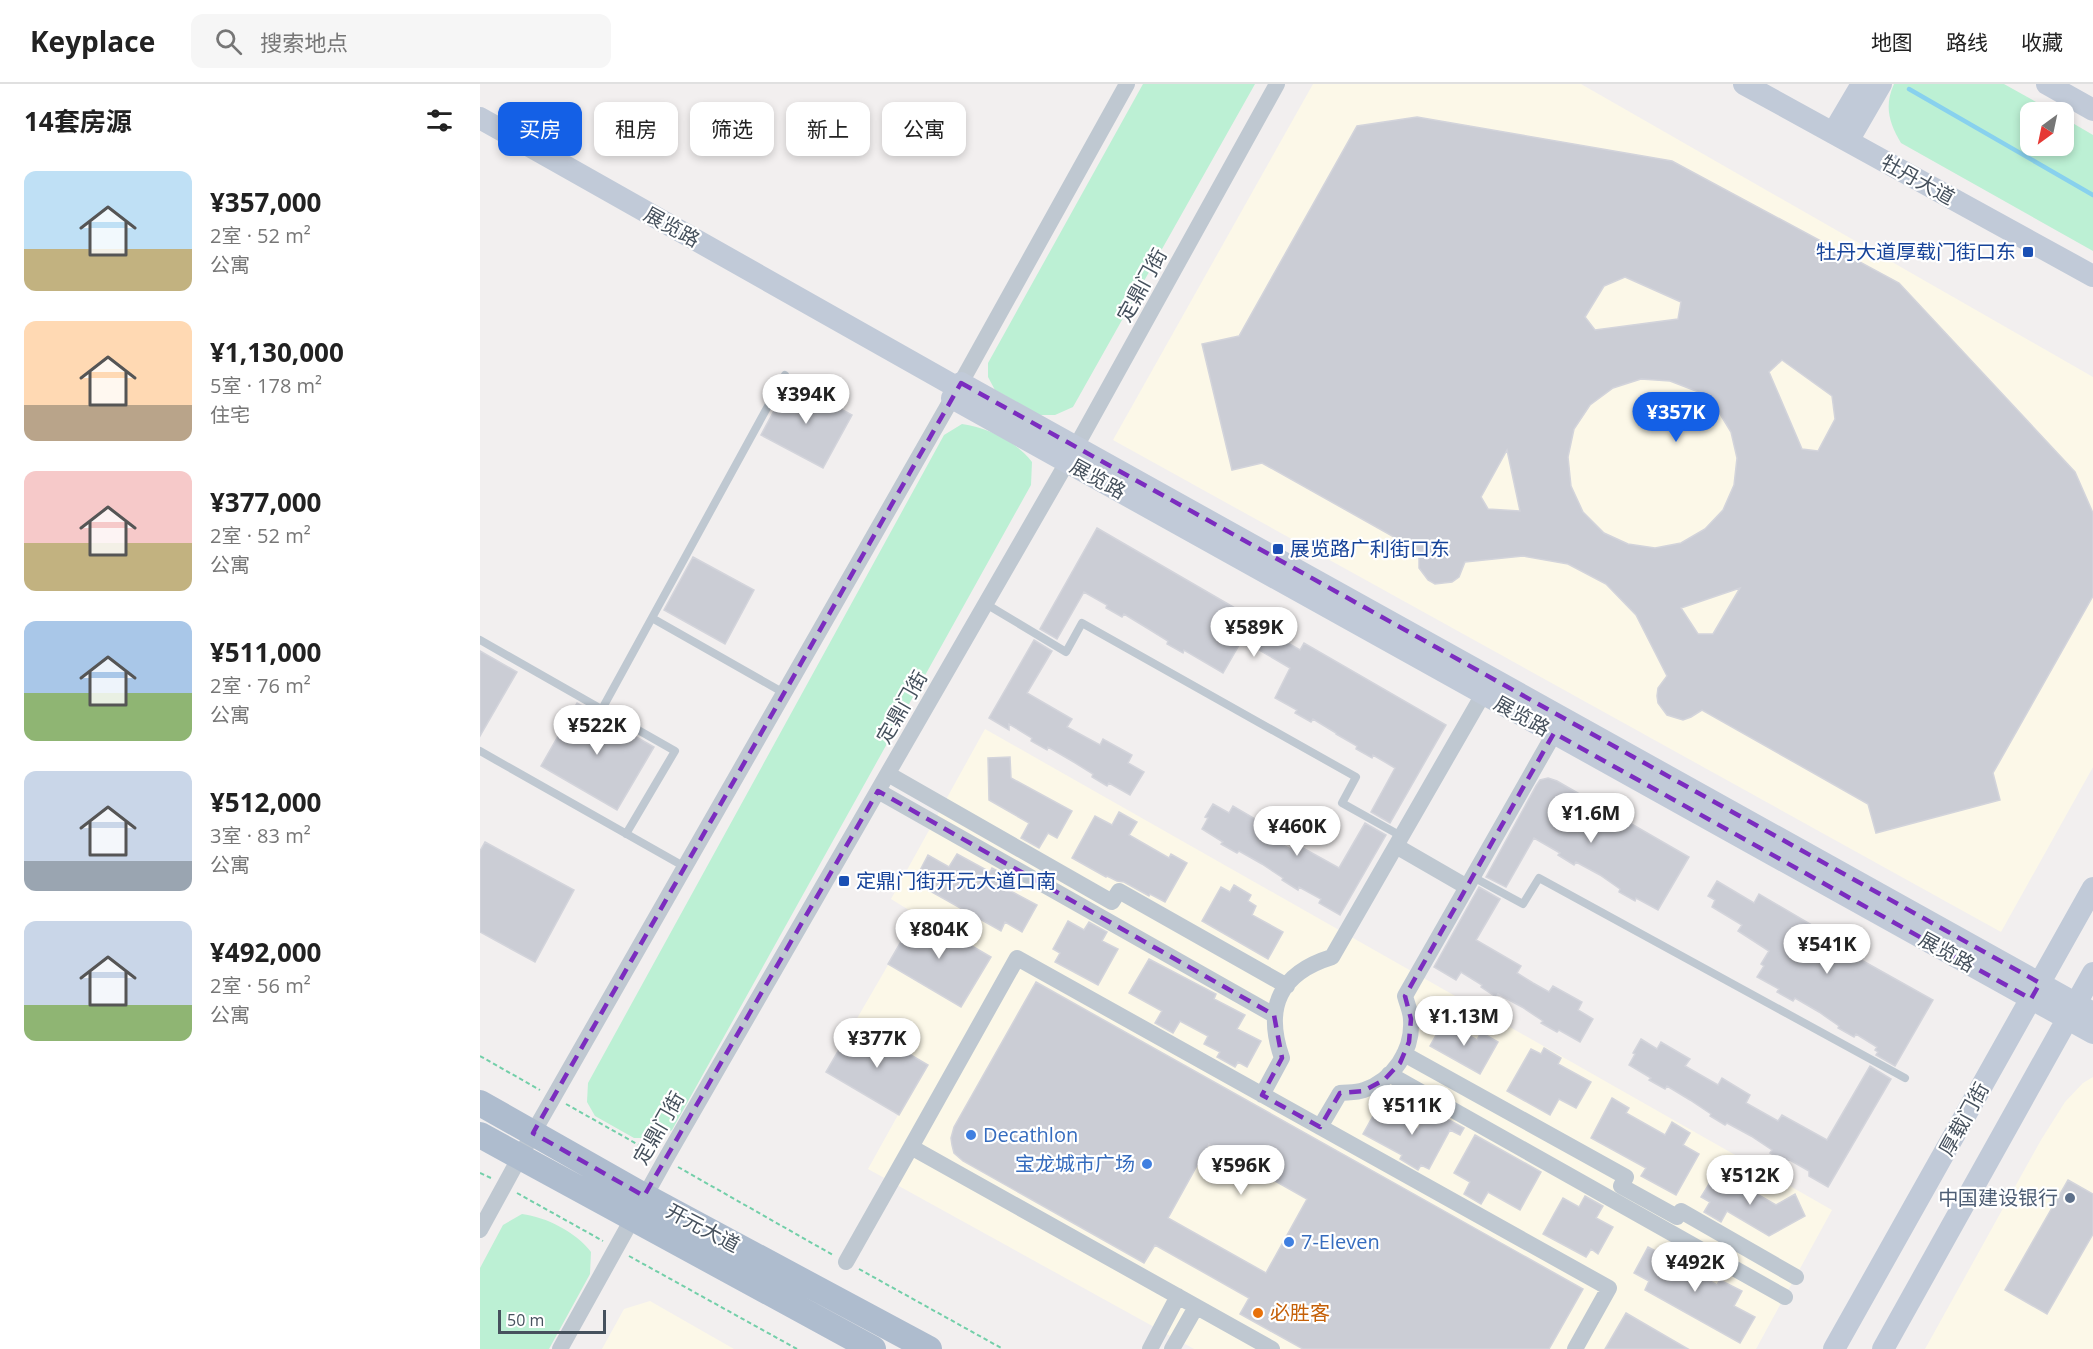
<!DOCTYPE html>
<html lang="zh">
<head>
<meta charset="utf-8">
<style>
  :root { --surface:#fff; --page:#f6f6f6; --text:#222; --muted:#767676; --line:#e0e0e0; --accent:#1460e6 }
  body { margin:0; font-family:"Open Sans","Noto Sans SC",sans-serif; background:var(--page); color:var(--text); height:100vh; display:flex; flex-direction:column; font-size:22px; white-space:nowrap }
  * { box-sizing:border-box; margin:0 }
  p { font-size:20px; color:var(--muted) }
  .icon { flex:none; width:33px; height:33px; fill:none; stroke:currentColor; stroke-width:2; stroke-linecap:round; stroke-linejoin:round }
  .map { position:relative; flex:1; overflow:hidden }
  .side { display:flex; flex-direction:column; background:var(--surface); width:480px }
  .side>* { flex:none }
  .guide { position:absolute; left:18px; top:18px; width:570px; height:54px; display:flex; gap:12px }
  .needle { width:39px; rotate:213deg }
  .tools { position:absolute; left:1540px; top:18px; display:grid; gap:12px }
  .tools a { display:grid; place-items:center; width:54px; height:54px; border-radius:12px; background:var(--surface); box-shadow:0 3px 9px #0003; font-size:30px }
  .scale { position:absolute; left:18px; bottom:15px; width:108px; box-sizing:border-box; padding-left:6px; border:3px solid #46515d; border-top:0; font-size:16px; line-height:21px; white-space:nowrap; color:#46515d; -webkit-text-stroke:4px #fff; paint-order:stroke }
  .price { position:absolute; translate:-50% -51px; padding:0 14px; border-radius:21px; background:#fff; color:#222; font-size:20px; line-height:39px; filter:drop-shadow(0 2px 3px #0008) }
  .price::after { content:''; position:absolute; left:50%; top:36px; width:18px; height:14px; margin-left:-9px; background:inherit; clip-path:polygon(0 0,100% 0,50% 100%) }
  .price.current { background:var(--accent); color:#fff }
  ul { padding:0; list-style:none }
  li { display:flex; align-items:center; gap:18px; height:150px; padding:0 24px }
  li span { display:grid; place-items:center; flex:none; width:168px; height:120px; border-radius:12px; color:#555 }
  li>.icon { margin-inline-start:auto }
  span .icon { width:72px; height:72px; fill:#fffc; stroke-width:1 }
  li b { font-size:26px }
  h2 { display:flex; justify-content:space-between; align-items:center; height:72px; padding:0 24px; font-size:26px }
  .tag { padding:0 21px; border-radius:12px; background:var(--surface); box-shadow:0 3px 9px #0003; font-size:21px; line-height:54px }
  .tag.current { background:var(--accent); color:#fff }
  header { display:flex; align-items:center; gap:36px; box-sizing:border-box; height:84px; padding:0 30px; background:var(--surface); border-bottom:2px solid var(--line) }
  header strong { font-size:28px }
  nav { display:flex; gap:33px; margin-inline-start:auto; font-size:21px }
  .search { width:420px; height:54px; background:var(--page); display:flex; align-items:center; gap:15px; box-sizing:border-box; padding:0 21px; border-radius:12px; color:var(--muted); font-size:22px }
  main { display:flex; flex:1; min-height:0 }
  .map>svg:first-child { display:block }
  .commercial { fill:#fcf8e8 }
  .green { fill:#bcf0d4 }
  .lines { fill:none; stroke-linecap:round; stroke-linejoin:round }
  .stream { stroke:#88d1ee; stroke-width:4.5 }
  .building { fill:#cbcdd5; stroke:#d3d4db; stroke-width:1.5; fill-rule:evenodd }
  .path { stroke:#73cfa9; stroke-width:2; stroke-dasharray:4.5 3; stroke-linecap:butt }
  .lane { stroke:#bfc8d1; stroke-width:8 }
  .street { stroke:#bfc8d1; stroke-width:16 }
  .secondary { stroke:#c1cad8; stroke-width:22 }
  .primary { stroke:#aebcce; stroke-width:26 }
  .marked { fill:none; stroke:#7b2cbf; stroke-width:4.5; stroke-dasharray:12 8; stroke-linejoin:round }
  .transit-dot { fill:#1a4fb4; stroke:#fff; stroke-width:2 }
  .shop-dot { fill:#3f7fe0; stroke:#fff; stroke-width:2 }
  .service-dot { fill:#5c6f8a; stroke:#fff; stroke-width:2 }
  .food-dot { fill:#e8710a; stroke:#fff; stroke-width:2 }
  .labels { text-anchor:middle; stroke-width:4.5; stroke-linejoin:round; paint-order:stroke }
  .street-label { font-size:20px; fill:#46515d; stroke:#fff }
  .transit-label { font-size:20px; fill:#164399; stroke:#fff; text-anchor:start }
  .shop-label { font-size:20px; fill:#366cbe; stroke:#fff; text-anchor:start }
  .service-label { font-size:20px; fill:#4e5e75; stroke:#fff; text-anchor:end }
  .food-label { font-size:20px; fill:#c56008; stroke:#fff; text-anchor:start }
</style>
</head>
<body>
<header>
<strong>Keyplace</strong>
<div class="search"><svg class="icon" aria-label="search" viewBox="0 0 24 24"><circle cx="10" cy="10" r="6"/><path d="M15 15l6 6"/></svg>搜索地点</div>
<nav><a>地图</a><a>路线</a><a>收藏</a></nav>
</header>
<main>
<section class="side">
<h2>14套房源<svg class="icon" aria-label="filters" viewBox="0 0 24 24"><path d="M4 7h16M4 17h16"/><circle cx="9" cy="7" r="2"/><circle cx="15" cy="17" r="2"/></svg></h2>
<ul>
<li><span style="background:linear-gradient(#bfe0f5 65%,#c2b280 0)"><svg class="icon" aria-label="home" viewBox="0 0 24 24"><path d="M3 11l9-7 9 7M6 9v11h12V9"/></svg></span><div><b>¥357,000</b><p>2室 · 52 m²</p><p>公寓</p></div></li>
<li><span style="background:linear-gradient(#ffd9b3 70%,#b9a48a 0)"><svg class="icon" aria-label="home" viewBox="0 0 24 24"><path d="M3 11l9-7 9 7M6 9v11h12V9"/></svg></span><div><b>¥1,130,000</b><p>5室 · 178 m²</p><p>住宅</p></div></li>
<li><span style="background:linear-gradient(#f6c9c9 60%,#c2b280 0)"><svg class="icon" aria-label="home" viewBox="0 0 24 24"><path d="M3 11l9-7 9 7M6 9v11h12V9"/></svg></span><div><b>¥377,000</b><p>2室 · 52 m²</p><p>公寓</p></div></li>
<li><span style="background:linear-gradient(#a9c7e8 60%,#8fb573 0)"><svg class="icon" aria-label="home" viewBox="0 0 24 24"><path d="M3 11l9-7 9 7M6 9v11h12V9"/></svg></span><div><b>¥511,000</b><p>2室 · 76 m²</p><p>公寓</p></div></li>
<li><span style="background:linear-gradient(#c9d6e8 75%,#9aa5b1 0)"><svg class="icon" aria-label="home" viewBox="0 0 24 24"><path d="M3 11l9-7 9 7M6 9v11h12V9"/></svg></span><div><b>¥512,000</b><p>3室 · 83 m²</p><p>公寓</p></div></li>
<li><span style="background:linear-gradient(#c9d6e8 70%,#8fb573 0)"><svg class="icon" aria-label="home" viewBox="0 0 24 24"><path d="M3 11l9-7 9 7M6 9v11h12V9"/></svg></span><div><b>¥492,000</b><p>2室 · 56 m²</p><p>公寓</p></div></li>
</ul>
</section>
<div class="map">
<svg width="1613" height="1265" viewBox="0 0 1613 1265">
  <rect width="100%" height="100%" fill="#f2efef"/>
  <path class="commercial" d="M833,0H1101L1613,293V683L1521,848L633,356Z
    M505,645L1352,1126L1276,1265H1210L1198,1258L1208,1265H714L388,1085L418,1031L346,988L437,831L411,815Z
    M1613,993V1265H1445L1561,1056L1585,1018L1603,999Z
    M170,1217L254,1265H122L144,1225Z"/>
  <path class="green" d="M663,0H775L593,323L575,331H559L515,306L508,293V279Z
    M1414,0H1524L1574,28H1551V62H1584V34L1613,51V167L1421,59C1409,39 1404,22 1414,0Z
    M482,340C507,343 537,358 552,378L551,401L192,1046L176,1054H154L115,1032L107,1018L108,999L464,351Z
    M42,1130C66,1133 96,1148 111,1168L110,1190L69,1265H0V1184L23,1141Z"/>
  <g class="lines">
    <path class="stream" d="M1429,5L1613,111"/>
  </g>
  <path class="building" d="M937,33L1192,77L1419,199L1595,388L1613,429V512L1513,689L1520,716L1396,749L1388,720L1222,626L1211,633L1203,636L1187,631L1178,619L1177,612L1178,604L1187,592L1156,531L1126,500L1088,480L1043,472L985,478L979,493L972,498L955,500L948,496L939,484V467L782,379L752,386L722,260L759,252L877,42ZM1145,193L1201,218L1198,235L1115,246L1105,233L1124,202ZM1302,276L1352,312L1355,335L1338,367L1322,365L1289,288ZM1161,295L1190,297L1216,307L1237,325L1251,348L1257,374L1254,401L1243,426L1225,445L1201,459L1175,464L1148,460L1124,449L1103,428L1091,402L1088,373L1094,345L1110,321L1133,304ZM1027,366L1040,427L1008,425L1001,413ZM1260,504L1233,550H1218L1201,524Z
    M310,297L372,331L343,384L281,351Z
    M617,444L774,535L772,538L820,566L824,559L966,641L910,739L891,728L915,684L893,671L892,674L876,665L877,662L856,650V649L833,635L831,638L815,629L817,626L795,614L810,584L762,556L743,589L704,566L703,569L687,560L688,557L667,544L644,530L642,533L626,524L627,521L604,508L577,555L560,545Z
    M213,473L274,506L245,560L184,526Z
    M554,556L572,567L547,609L592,635L587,643L620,661L623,655L652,671L648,679L664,688L650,711L629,699L627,702L612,693L613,690L592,677L568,663L567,666L551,657L552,654L529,640V646L509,634Z
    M0,567L37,588L0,652Z
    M97,619L174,663L137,726L61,682Z
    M530,673L531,694L592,727L577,754L568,749L559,764L541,754L549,739L509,716L508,674Z
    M1068,694L1077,697L1209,773L1178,826L1156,814L1155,817L1139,808L1140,805L1120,791L1096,778L1094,781L1078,771L1080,769L1054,754L1026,803L1006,793L1056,702L1060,696Z
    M733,720L749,729L753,722L782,739L778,746L810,765L814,759L859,784L885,739L906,751L860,831L839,819L841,815L819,803L818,806L802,796L803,794L782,780L759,767L757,769L741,760L743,758L722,745L728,734L725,733Z
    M639,728L657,738L649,751L689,774L691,770L707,779L685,818L670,810L669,812L644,798L637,797L627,792L626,793L592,774L615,732L632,741Z
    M5,758L94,806L55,878L0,848V767Z
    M477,770L510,788L512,784L531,794L525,804L557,821L542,848L525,838L521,847L434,798L448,771L469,783Z
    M1237,797L1274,819L1279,810L1332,841L1367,868L1453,916L1415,982L1396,971L1398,968L1395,966L1397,963L1376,950L1374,953L1358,944L1359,942L1339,928L1315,914L1313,917L1297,908L1299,905L1277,893L1284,882L1281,880L1289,867L1258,847L1262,841L1232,823L1235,816L1228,812Z
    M754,801L771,811L768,817L776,822L772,831L803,848L788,875L722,837L741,803L750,808Z
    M999,803L1020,815L996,856L1041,882L1037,889L1053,899L1069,908L1073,902L1102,918L1098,926L1113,935L1100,958L1079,946L1077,948L1061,939L1063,937L1042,923L1018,910L1016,913L1001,903L1002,901L981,888L976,896L954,883Z
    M437,830L511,873L481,923L408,880Z
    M588,837L604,846L609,838L627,848L622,857L638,865L618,901L575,878L580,869L573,865Z
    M669,875L736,910L734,915L765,931L757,945L781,957L767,983L758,978L755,983L737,973L740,968L724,960L728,952L700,937L693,949L675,939L682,927L649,909Z
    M556,898L1103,1205L1069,1265H823L760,1230L769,1214L675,1161L664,1179L483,1077L474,1069L472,1061L471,1054L474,1043ZM729,1060L827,1115L786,1189L688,1134Z
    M964,937L997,956L1001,948L1018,958L1000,990L950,962Z
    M375,938L448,981L419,1031L346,988Z
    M1161,955L1177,965L1181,958L1210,975L1205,982L1238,1001L1242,994L1270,1011L1266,1019L1298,1037L1302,1031L1347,1056L1390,982L1411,995L1348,1103L1329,1092V1087L1308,1075L1306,1078L1290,1069L1292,1066L1271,1052L1247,1039L1245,1041L1230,1032L1231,1030L1210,1016L1187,1002L1185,1005L1169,996L1171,994L1149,981L1155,970L1153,969Z
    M1064,964L1081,974L1078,980L1111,998L1096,1024L1079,1015L1070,1031L1027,1007L1051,965L1061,970Z
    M1132,1014L1149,1024L1146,1029L1185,1051L1192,1038L1210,1049L1203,1061L1219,1070L1196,1111L1161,1092L1166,1084L1111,1054Z
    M898,1023L938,1045L949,1025L984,1044L980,1051L970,1046L949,1085L941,1081L938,1086L920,1075L922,1071L883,1050Z
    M995,1051L1061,1088L1040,1126L1008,1108L1001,1120L984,1110L990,1098L974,1089Z
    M1237,1087L1296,1121L1315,1110L1325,1132L1289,1152L1247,1127L1241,1138L1224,1128L1230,1118L1221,1113Z
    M1588,1096L1613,1110V1150L1567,1230L1525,1206Z
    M1105,1112L1123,1122L1116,1134L1133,1143L1118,1170L1111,1165L1106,1173L1063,1150L1083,1114L1099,1123Z
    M1168,1163L1200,1180L1206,1169L1223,1179L1218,1190L1237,1201L1240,1196L1262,1207L1254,1222L1275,1233L1260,1259L1165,1206L1169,1197L1154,1189Z
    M1146,1229L1208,1265H1125Z"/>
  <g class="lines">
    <path class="path" d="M0,972L60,1006
      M86,1020L173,1069
      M198,1083L353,1171
      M0,1089L11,1094
      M37,1109L123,1157
      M149,1172L317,1265
      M379,1185L523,1265"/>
    <path class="lane" d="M506,520L586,568L602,539L876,693L862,719L921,752
      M172,534L304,609
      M0,556L195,667L146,750
      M122,625L305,291
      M0,667L205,783
      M993,793L1043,820L1059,794L1425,994"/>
    <path class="street" d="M408,690L632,818L639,807L807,902
      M398,707L794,931
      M916,762L987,803
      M924,970L1146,1093L1141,1102L1197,1133L1201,1127L1316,1193
      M909,990L1305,1213
      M782,1011L802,974C784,923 800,889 852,873L1009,600
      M840,1043L860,1009C867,1008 876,1009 884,1006C913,996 933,967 931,936C931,928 927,920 925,912L1079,641
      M0,1146L53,1049L478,304L647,0
      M366,1178L431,1063
      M80,1265L185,1076L593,368L797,0
      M670,1265L698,1212
      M692,1265L716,1223
      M792,1265L431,1063L537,874L1129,1204L1095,1265"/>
    <path class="secondary" d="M1264,0L1613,192
      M1567,0L1613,26
      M0,34L478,304
      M1353,49L1382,0
      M1368,57L1401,0
      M481,299L1613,929
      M472,314L1613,949
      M1354,1265L1613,804
      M1403,1265L1613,889"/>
    <path class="primary" d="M0,1019L164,1112L449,1265
      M0,1051L393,1265"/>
  </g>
  <path class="marked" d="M481,299L1560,899L1551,915L1074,649L925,912L931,935L929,958L920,979L904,996L883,1007L860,1009L840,1043L782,1011L802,974L794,931L398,707L164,1112L53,1049Z"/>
  <g class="transit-dot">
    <rect x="1542" y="162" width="12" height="12" rx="3"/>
    <rect x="792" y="459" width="12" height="12" rx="3"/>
    <rect x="358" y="791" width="12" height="12" rx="3"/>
  </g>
  <g class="shop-dot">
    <circle cx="491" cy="1051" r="6"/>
    <circle cx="667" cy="1080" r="6"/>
    <circle cx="809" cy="1158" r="6"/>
  </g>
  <circle class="service-dot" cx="1590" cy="1114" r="6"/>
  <circle class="food-dot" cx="778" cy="1229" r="6"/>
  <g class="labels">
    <g class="street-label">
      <text transform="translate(1438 96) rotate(29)" y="7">牡丹大道</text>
      <text transform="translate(192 143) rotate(29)" y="7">展览路</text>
      <text transform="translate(662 201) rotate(-61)" y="7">定鼎门街</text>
      <text transform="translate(618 395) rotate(29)" y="7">展览路</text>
      <text transform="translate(422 623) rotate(-60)" y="7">定鼎门街</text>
      <text transform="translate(1042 632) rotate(29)" y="7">展览路</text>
      <text transform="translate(1467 868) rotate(29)" y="7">展览路</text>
      <text transform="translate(1484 1035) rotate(-61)" y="7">厚载门街</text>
      <text transform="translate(179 1044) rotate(-60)" y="7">定鼎门街</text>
      <text transform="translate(223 1144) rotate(28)" y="7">开元大道</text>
    </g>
    <g class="transit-label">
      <text x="1536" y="175" text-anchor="end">牡丹大道厚载门街口东</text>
      <text x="810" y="472">展览路广利街口东</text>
      <text x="376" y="804">定鼎门街开元大道口南</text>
    </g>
    <g class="shop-label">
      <text x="503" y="1058">Decathlon</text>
      <text x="655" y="1087" text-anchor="end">宝龙城市广场</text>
      <text x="821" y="1165">7-Eleven</text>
    </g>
    <g class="service-label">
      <text x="1578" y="1121">中国建设银行</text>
    </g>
    <g class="food-label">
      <text x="790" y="1236">必胜客</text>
    </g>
  </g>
</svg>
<div class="tools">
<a><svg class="needle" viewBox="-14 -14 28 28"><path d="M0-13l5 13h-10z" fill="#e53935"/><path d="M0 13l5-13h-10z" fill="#767676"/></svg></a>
</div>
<div class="scale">50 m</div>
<b class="price" style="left:326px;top:341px">¥394K</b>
<b class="price current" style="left:1196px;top:359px">¥357K</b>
<b class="price" style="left:774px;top:574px">¥589K</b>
<b class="price" style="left:117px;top:672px">¥522K</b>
<b class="price" style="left:1111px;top:760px">¥1.6M</b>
<b class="price" style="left:817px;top:773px">¥460K</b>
<b class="price" style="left:459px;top:876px">¥804K</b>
<b class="price" style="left:1347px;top:891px">¥541K</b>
<b class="price" style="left:984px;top:963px">¥1.13M</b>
<b class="price" style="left:397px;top:985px">¥377K</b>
<b class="price" style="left:932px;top:1052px">¥511K</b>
<b class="price" style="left:761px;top:1112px">¥596K</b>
<b class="price" style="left:1270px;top:1122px">¥512K</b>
<b class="price" style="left:1215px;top:1209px">¥492K</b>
<div class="guide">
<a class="tag current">买房</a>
<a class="tag">租房</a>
<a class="tag">筛选</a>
<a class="tag">新上</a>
<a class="tag">公寓</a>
</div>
</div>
</main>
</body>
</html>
